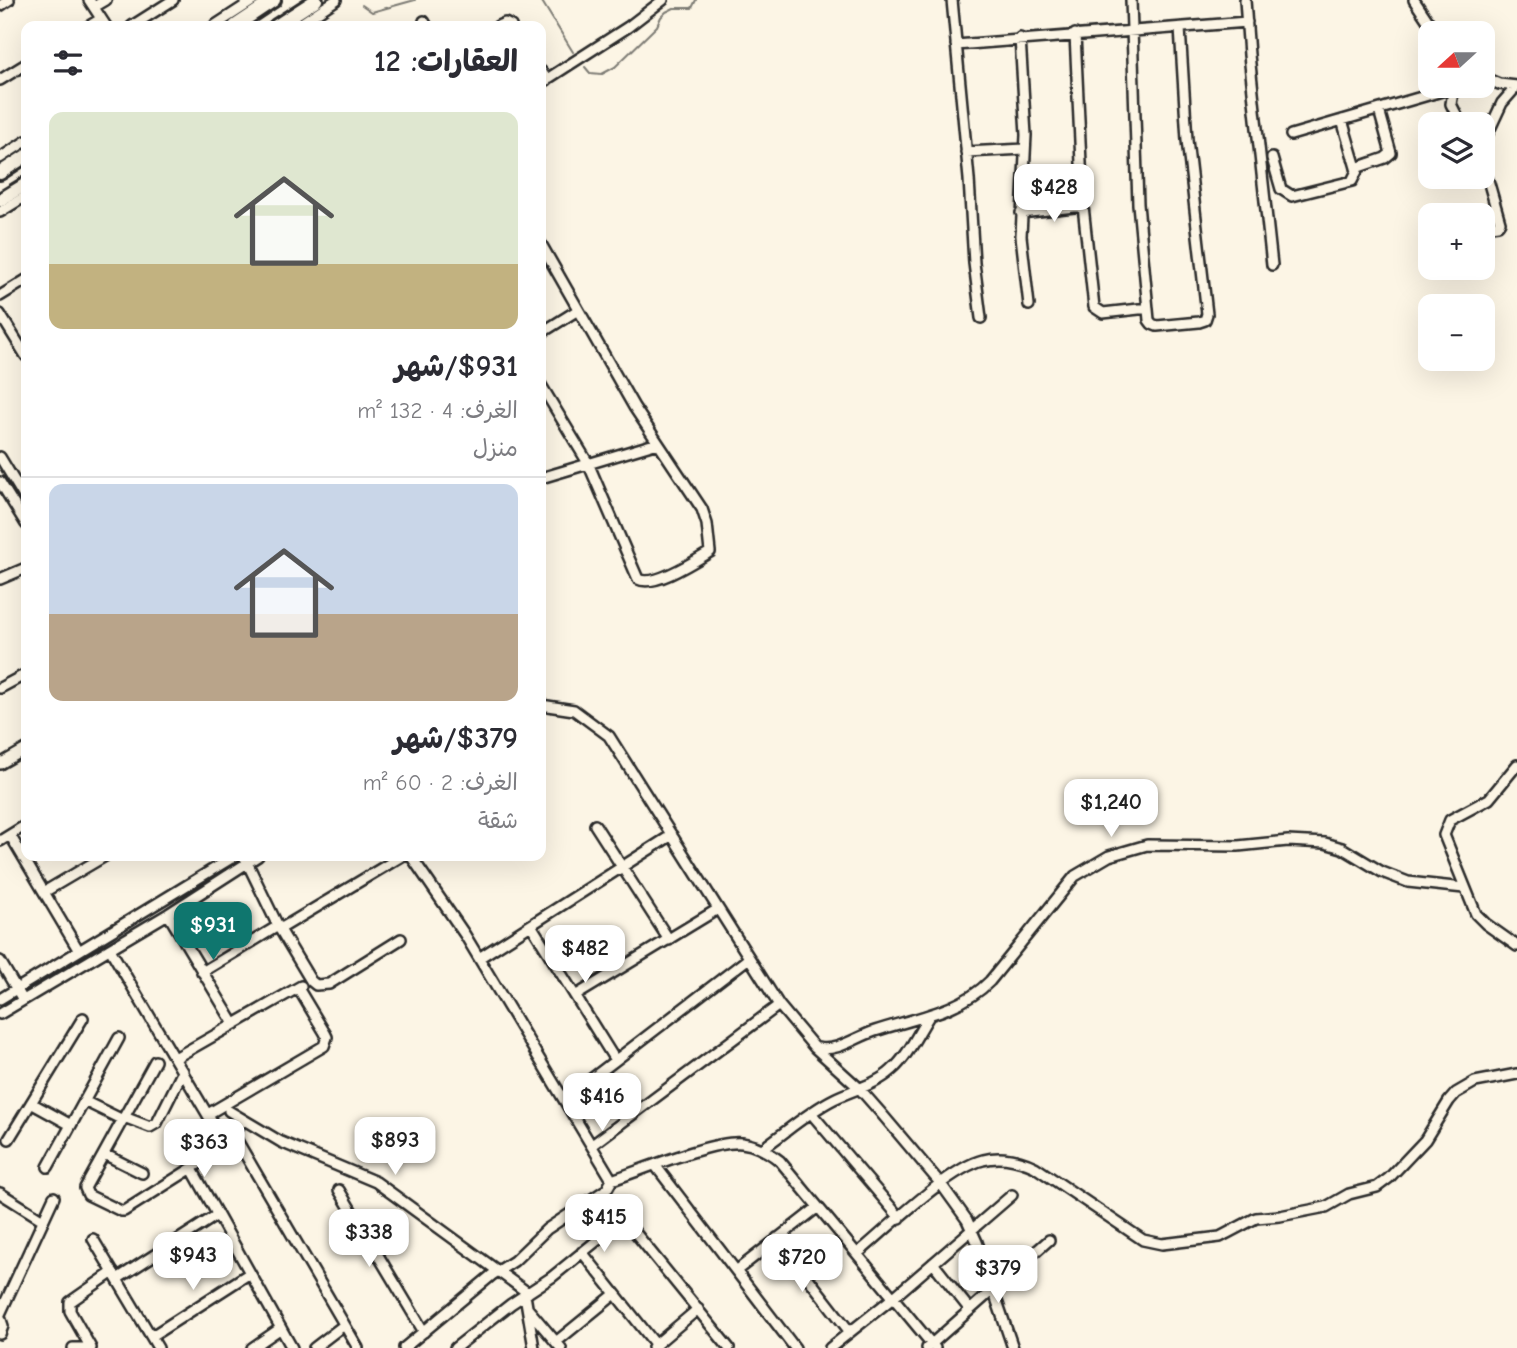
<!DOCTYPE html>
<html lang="ar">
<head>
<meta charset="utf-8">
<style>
  :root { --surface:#fff; --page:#f2f2f3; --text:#2b2b33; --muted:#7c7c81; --line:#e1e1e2; --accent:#0f766e }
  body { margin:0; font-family:"Comic Neue","Playpen Sans Arabic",sans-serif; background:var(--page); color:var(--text); direction:rtl; height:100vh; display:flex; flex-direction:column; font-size:26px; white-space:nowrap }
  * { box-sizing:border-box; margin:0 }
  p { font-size:23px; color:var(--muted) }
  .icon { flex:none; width:38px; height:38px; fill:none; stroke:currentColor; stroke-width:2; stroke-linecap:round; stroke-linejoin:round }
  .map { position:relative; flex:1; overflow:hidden; direction:ltr }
  .panel { position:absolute; left:21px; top:21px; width:525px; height:840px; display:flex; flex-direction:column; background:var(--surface); border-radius:14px; box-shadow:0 7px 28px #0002; direction:rtl }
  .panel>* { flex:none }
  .needle { width:46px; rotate:249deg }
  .controls { position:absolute; left:1418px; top:21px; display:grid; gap:14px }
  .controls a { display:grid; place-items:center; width:77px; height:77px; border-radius:14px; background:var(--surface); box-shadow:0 7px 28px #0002; font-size:35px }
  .price { position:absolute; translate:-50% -60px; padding:0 16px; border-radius:14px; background:#fff; color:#222; font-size:23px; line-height:46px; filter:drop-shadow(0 2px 4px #0008) }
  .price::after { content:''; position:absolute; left:50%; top:42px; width:21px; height:16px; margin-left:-10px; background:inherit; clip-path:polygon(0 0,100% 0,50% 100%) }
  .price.selected { background:var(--accent); color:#fff }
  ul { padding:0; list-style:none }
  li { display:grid; align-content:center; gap:14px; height:371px; padding:0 28px }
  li+li { border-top:2px solid var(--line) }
  li span { display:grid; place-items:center; height:217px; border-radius:14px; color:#555 }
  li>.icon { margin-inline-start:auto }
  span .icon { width:126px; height:126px; fill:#fffc; stroke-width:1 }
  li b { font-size:30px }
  h2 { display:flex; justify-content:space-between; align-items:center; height:84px; padding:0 28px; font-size:30px }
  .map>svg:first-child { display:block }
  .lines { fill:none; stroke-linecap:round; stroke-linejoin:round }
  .stream { stroke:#7d7b74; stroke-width:2 }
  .minor-casing { stroke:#2b2b2b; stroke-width:14 }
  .major-casing { stroke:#2b2b2b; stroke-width:18 }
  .minor { stroke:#fcf5e5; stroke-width:9 }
  .major { stroke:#fcf5e5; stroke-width:12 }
</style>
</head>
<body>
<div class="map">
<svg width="1517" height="1348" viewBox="0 0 1517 1348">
  <rect width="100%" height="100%" fill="#fcf5e5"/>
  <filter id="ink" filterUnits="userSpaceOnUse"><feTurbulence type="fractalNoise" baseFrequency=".0143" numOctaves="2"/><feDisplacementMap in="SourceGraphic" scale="14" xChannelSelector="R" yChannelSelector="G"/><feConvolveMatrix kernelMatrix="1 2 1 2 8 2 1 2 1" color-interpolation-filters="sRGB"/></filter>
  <g filter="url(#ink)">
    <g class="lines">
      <path class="stream" d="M541,0L573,52
        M362,5L372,12L415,0
        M585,67L590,73L602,74L615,67L657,26L661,17L666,12L674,8H692L696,0"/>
      <defs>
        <path id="minor" d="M89,0L106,26
          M952,0L969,179L974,263L981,318
          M1131,0L1138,204L1149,320L1152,324L1157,326L1199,322L1205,320L1207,314L1187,140L1180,28
          M1245,0L1249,55L1272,265
          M1414,0L1436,33
          M0,6L9,0
          M94,7L106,0
          M424,21L427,26
          M89,26L101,19
          M132,26L173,0
          M214,26L254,0
          M297,26L336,0
          M498,26L505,23L511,26
          M1075,34L1083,206L1094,307L1103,313L1148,308
          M1020,38L1026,135L1021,236L1029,305
          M956,45L1247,22
          M541,71L547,80
          M1482,77L1499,84L1517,86
          M0,80L26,64
          M541,83L628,27L663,0
          M1454,86L1451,104L1461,124
          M1291,135L1442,91L1454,86
          M1482,146L1502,103L1517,86
          M966,152L1025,149
          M0,158L26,141
          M1272,158L1281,189L1292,196L1352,181L1357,171L1342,120
          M1482,159L1500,222L1498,225L1482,227
          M1356,168L1385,158L1391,153L1379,110
          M0,212L26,196
          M1021,213L1083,206
          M541,244L634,407L702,509L707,524L710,552C695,561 654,588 638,579L588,463L541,385
          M0,296L26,280
          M0,314L26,356
          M541,333L578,310
          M0,457L26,500
          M541,478L658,443
          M0,482L26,524
          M0,579L26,568
          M0,688L26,674
          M541,705L574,710L609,736L779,1005L815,1048L859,1088L881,1113L941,1184L967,1220L977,1242L1013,1348
          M0,764L26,749
          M1517,765L1489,799L1450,820L1444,835L1476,914L1486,924L1517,946
          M595,825L669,940
          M10,835L79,951
          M0,841L26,825
          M244,856L278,926L311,981L316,985L329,984L401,939
          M44,892L105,856
          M168,914L234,1024
          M531,925L615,1060
          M280,929L402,856
          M110,949L226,1146
          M479,958L672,835
          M0,961L23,1000
          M202,972L278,926
          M575,996L718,909
          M0,999L235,856
          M0,1014L168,914L258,856
          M818,1048C838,1052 856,1037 875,1031C914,1018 960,1012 990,981L1075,876L1109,856L1147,845L1238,846L1288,841L1325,843L1342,848L1382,872L1408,882L1464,888
          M175,1058L301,986
          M155,1061L85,1188L88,1195L121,1211H124L230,1144L242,1120
          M565,1099L749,958
          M84,1101L123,1120
          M31,1103L71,1125
          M229,1111L281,1142L376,1182L528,1293
          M811,1113L900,1218
          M208,1114L324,1046L327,1037L325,1033L298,988
          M124,1117L150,1127L157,1123L183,1071
          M235,1137L358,1348
          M9,1139L83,1018
          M592,1145L779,1005
          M762,1149C786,1132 808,1112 834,1099C854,1089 876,1085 892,1070C908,1056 918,1033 929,1016
          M104,1154L142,1173
          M655,1165L795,1348
          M48,1167L119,1038
          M192,1169L292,1348
          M612,1180C642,1170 714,1140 742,1143C757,1145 769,1152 780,1161L935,1348
          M339,1190L424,1332
          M0,1193L43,1220
          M777,1238L850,1332
          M93,1239L158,1348
          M582,1252L656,1345
          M857,1254C886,1230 949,1168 983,1160C1001,1155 1018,1159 1035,1167L1143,1240L1162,1244L1220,1237L1256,1218L1280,1216L1326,1207L1349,1194L1377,1187L1389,1178L1425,1140L1449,1101L1456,1093L1475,1082L1517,1074
          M933,1263L970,1310
          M736,1271L818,1207
          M117,1279L217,1215
          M525,1295L534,1348
          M528,1309L561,1348
          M0,1314L54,1197
          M0,1317L3,1326L0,1334
          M152,1336L250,1273
          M556,1342L615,1294
          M653,1347L698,1309
          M73,1348H87
          M91,1348L70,1311V1302L113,1272
          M252,1348L281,1328
          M314,1348L344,1325
          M404,1348L492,1275L514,1261L547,1229L607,1189L612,1180L465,935L411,856
          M455,1348L511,1304L552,1277L615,1226L624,1223L629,1225L729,1348
          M830,1348L894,1297L1012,1195
          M927,1348L1049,1240"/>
        <path id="major" d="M235,26L274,0
          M276,26L316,0
          M0,173L26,156
          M0,200L26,184"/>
      </defs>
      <use href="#minor" class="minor-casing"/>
      <use href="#major" class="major-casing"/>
      <use href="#minor" class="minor"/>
      <use href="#major" class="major"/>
    </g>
  </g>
</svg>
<div class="controls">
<a><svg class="needle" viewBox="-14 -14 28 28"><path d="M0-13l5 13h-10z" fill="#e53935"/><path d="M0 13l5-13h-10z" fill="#7c7c81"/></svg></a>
<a><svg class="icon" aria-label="layers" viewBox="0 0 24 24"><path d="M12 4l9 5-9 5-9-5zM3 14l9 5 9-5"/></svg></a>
<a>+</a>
<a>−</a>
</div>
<b class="price" style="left:1054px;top:224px">$428</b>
<b class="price" style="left:1111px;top:839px">$1,240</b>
<b class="price selected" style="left:213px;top:962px">$931</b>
<b class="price" style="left:585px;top:985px">$482</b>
<b class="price" style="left:602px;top:1133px">$416</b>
<b class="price" style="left:395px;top:1177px">$893</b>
<b class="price" style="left:204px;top:1179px">$363</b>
<b class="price" style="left:604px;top:1254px">$415</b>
<b class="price" style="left:369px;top:1269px">$338</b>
<b class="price" style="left:193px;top:1292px">$943</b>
<b class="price" style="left:802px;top:1294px">$720</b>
<b class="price" style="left:998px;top:1305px">$379</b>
<section class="panel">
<h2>العقارات: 12<svg class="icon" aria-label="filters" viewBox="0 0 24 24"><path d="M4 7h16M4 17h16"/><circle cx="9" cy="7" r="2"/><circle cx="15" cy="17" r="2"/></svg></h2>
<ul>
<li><span style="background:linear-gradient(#dfe7d0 70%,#c2b280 0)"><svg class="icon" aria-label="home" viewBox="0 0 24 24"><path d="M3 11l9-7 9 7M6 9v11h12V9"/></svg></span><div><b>$931/شهر</b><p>الغرف: 4 · 132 m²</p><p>منزل</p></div></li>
<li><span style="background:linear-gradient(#c9d6e8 60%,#b9a48a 0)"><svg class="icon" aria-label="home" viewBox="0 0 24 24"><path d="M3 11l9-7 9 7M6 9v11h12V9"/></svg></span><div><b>$379/شهر</b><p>الغرف: 2 · 60 m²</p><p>شقة</p></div></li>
</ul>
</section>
</div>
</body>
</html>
